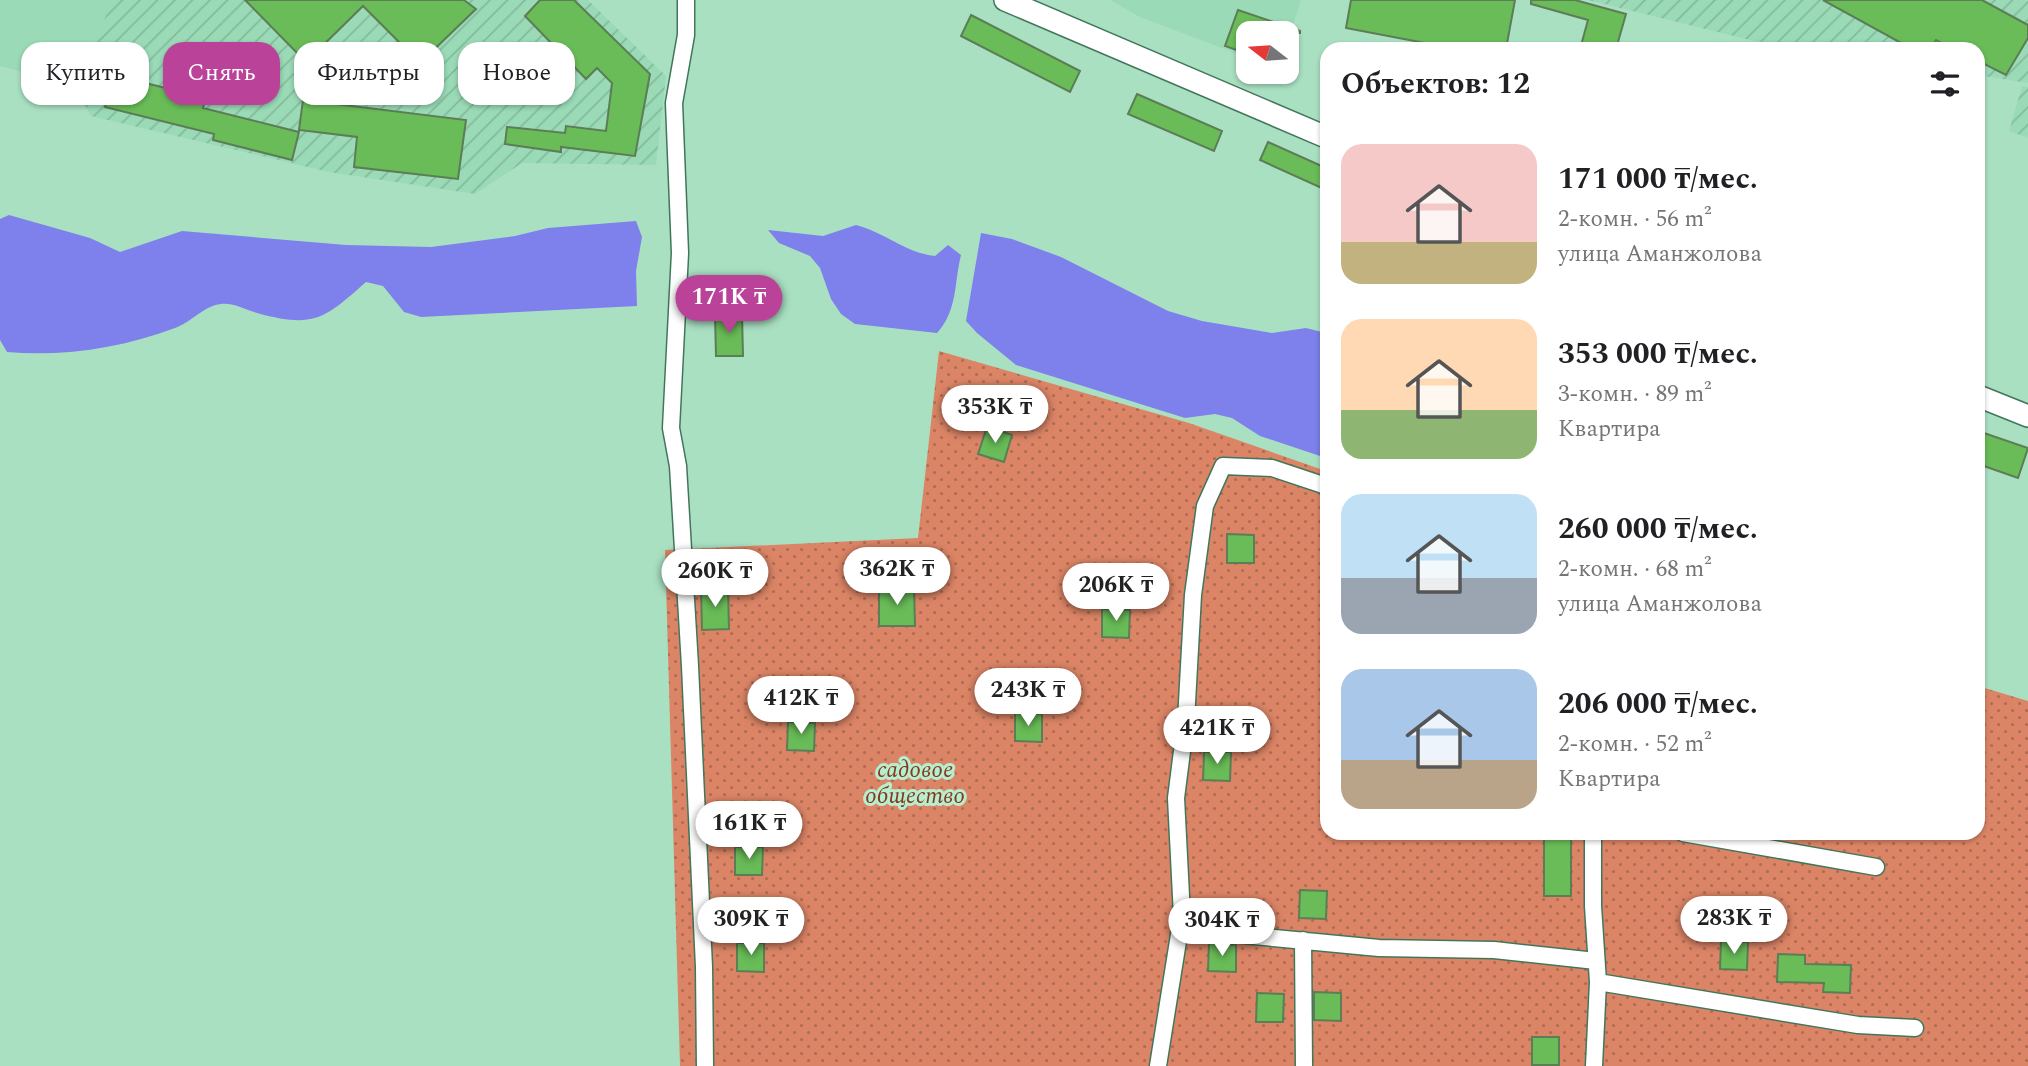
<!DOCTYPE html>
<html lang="ru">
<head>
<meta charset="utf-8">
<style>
  :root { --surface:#fff; --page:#f2f2f2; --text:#202124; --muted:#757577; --accent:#ba4399 }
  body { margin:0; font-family:Spectral,serif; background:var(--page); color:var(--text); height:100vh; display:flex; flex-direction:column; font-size:26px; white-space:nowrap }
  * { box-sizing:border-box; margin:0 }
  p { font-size:23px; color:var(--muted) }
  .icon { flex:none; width:38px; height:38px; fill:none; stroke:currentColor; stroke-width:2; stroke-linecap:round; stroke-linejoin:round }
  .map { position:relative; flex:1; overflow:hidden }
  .panel { position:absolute; left:1320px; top:42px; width:665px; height:798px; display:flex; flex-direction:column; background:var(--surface); border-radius:21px; box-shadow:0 2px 5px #0004 }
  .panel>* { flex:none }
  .banner { position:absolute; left:21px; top:42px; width:665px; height:63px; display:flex; gap:14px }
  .needle { width:46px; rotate:287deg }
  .tools { position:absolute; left:1236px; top:21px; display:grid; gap:14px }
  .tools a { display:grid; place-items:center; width:63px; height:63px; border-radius:14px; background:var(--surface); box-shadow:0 2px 5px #0004; font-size:35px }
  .price { position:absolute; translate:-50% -60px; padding:0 16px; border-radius:24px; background:#fff; color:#222; font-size:23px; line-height:46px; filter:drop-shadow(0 2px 4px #0008) }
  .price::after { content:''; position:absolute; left:50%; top:42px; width:21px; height:16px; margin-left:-10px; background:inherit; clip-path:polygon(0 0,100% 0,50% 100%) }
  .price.on { background:var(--accent); color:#fff }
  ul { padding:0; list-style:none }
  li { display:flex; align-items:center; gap:21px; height:175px; padding:0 21px }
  li span { display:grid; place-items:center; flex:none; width:196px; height:140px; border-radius:21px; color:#555 }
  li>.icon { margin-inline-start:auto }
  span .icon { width:84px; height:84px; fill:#fffc; stroke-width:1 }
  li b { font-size:30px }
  h2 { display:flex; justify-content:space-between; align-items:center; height:84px; padding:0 21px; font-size:30px }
  .pill { padding:0 24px; border-radius:21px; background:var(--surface); box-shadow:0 2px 5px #0004; font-size:24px; line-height:63px }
  .pill.on { background:var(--accent); color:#fff }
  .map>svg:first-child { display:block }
  .built { fill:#9adab7 }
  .industrial { fill:url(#industrial-furrows) }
  .garden { fill:url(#garden-dots) }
  .water { fill:#7e80ec }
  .building { fill:#69bc58; stroke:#5c7d55; stroke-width:2 }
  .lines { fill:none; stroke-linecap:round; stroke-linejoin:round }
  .minor-casing { stroke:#42765b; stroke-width:19 }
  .major-casing { stroke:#42765b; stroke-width:24 }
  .minor { stroke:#fff; stroke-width:16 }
  .major { stroke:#fff; stroke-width:21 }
  .labels { text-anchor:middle; stroke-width:6; stroke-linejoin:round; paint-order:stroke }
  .park-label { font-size:23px; font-style:italic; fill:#85381b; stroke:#b6eecf }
</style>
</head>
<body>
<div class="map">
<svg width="2028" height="1066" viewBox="0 0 2028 1066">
  <defs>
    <pattern id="industrial-furrows" width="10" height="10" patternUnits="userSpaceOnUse" patternTransform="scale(1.75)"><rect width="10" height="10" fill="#9adab7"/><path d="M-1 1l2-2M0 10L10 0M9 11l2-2" fill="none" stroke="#83bb9c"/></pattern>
    <pattern id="garden-dots" width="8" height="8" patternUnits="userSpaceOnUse" patternTransform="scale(1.75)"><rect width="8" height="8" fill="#dc8566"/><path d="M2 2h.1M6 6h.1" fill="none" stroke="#b06c53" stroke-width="1.8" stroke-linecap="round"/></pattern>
  </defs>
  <rect width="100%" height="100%" fill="#a9e0c2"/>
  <path class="built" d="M0,0H113L74,86L0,66Z
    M1110,0H1301L1286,47V33H1248V58L1140,17Z"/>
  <path class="industrial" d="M113,0H588L666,76L656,165L522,163L475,194L329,172L91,116L74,86Z
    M1588,0H2028V83L1978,75V49H1802L1762,43Z
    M2022,86L2028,87V138L2009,131Z"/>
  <path class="garden" d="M939,351L1189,423L1326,471V833H1978V686L2028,701V1066H680L665,550L918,538Z"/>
  <path class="water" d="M9,215L90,238L120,252L182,231L346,245L431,247L515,236L548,228L636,221L642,237L636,271L637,306L421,317L404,312L383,286L366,282C325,318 315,329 257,313C247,310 232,302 221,304C203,306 192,322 175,328C122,348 63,357 7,352L0,340V219Z
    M856,225C884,232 906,253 935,256L948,245L961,255C954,283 958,310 937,333L855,324L841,314L831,299L820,268L810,256L779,243L768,230L823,236Z
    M981,233L1012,239L1061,257L1168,311L1202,321L1272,333L1306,328L1326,333V458L1260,436L1232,418L1215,414L1185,418L1016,365L977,333L966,321Z"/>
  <path class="building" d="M245,0H464L476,9L420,63L363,6L306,62Z
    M540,0H574L650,74L635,156L561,147V152L505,144L507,127L565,133L566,126L606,131L612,83L597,68L586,79L525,16Z
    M1351,0H1515L1506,49H1456L1346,28Z
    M1531,0H1575L1626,14L1616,49H1580L1588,20L1531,4Z
    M1823,0H1982L2028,25V38L2006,75L1978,61V49H1953L1936,40L1931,49H1912Z
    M1238,10L1300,31V33H1248V54L1225,46Z
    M971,15L1080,71L1070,92L961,36Z
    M113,75L206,98L203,108L299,132L292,160L213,140L214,134L105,107Z
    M1137,94L1222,131L1214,151L1128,114Z
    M303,100L466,120L458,179L354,167L357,137L299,130Z
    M1268,142L1326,168V190L1260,160Z
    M742,314L743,356H716L715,315Z
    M987,427L1012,435L1004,462L978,454Z
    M1978,431L2028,448L2018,478L1978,464Z
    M1227,534L1254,535V563H1227Z
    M728,587L729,629L702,630L701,588Z
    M879,587H914L915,626H879Z
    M1102,609L1130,610L1129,638L1102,637Z
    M1015,713L1042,714V742L1015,741Z
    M788,722L815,723L814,751L787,750Z
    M1204,752H1231L1230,781L1203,780Z
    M1544,833H1571V896H1544Z
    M735,847H763L762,875H735Z
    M1300,890L1327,891L1326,919L1299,918Z
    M1721,941L1748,942L1747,970L1720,969Z
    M737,943H764V972L737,971Z
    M1209,943L1236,945V972L1208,971Z
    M1778,954L1805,955V964L1851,965L1850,993L1823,992L1824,983L1777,982Z
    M1314,992L1341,993V1021L1314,1020Z
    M1257,993L1284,994L1283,1022H1256Z
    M1532,1037H1559V1065H1532Z"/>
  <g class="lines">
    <defs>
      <path id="minor" d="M686,0V35L674,103L680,253L671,428L678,466L690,666L704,967L705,1066
        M1593,833V906L1598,982L1594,1066
        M1683,833L1876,867
        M1180,929L1379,948L1494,950L1596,961
        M1303,940L1304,1066
        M1598,982L1858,1025L1915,1028
        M1158,1066L1182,916L1176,798L1186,720L1193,595L1205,506L1223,466L1272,468L1326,486"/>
      <path id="major" d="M1005,0L1326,137
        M1978,396L2028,416"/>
    </defs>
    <use href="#minor" class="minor-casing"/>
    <use href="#major" class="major-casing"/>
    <use href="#minor" class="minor"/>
    <use href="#major" class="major"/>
  </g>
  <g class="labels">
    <g class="park-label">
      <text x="915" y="777">садовое<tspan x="915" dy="26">общество</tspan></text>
    </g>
  </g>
</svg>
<div class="tools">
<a><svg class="needle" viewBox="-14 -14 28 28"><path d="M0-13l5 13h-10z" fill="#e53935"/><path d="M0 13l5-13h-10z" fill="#757577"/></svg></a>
</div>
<b class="price on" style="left:729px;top:335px">171K ₸</b>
<b class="price" style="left:995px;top:445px">353K ₸</b>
<b class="price" style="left:897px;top:607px">362K ₸</b>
<b class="price" style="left:715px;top:609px">260K ₸</b>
<b class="price" style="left:1116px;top:623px">206K ₸</b>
<b class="price" style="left:1028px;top:728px">243K ₸</b>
<b class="price" style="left:801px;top:736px">412K ₸</b>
<b class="price" style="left:1217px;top:766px">421K ₸</b>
<b class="price" style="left:749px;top:861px">161K ₸</b>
<b class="price" style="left:1734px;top:956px">283K ₸</b>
<b class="price" style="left:751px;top:957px">309K ₸</b>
<b class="price" style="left:1222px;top:958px">304K ₸</b>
<div class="banner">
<a class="pill">Купить</a>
<a class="pill on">Снять</a>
<a class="pill">Фильтры</a>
<a class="pill">Новое</a>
</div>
<section class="panel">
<h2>Объектов: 12<svg class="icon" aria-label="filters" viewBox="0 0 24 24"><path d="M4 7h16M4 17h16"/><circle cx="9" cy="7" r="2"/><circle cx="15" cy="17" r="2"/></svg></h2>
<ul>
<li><span style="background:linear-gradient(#f6c9c9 70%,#c2b280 0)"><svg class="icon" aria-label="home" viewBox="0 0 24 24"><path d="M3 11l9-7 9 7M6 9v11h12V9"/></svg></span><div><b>171 000 ₸/мес.</b><p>2-комн. · 56 m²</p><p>улица Аманжолова</p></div></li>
<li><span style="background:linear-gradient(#ffd9b3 65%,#8fb573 0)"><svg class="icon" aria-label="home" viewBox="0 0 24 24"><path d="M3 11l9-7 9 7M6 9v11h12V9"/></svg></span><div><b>353 000 ₸/мес.</b><p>3-комн. · 89 m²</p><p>Квартира</p></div></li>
<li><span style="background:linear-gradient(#bfe0f5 60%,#9aa5b1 0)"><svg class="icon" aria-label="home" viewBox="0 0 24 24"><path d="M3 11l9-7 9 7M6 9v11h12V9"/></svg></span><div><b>260 000 ₸/мес.</b><p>2-комн. · 68 m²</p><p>улица Аманжолова</p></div></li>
<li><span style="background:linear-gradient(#a9c7e8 65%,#b9a48a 0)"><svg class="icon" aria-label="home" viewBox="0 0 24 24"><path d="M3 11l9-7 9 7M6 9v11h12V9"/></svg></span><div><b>206 000 ₸/мес.</b><p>2-комн. · 52 m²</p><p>Квартира</p></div></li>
</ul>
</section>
</div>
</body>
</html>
